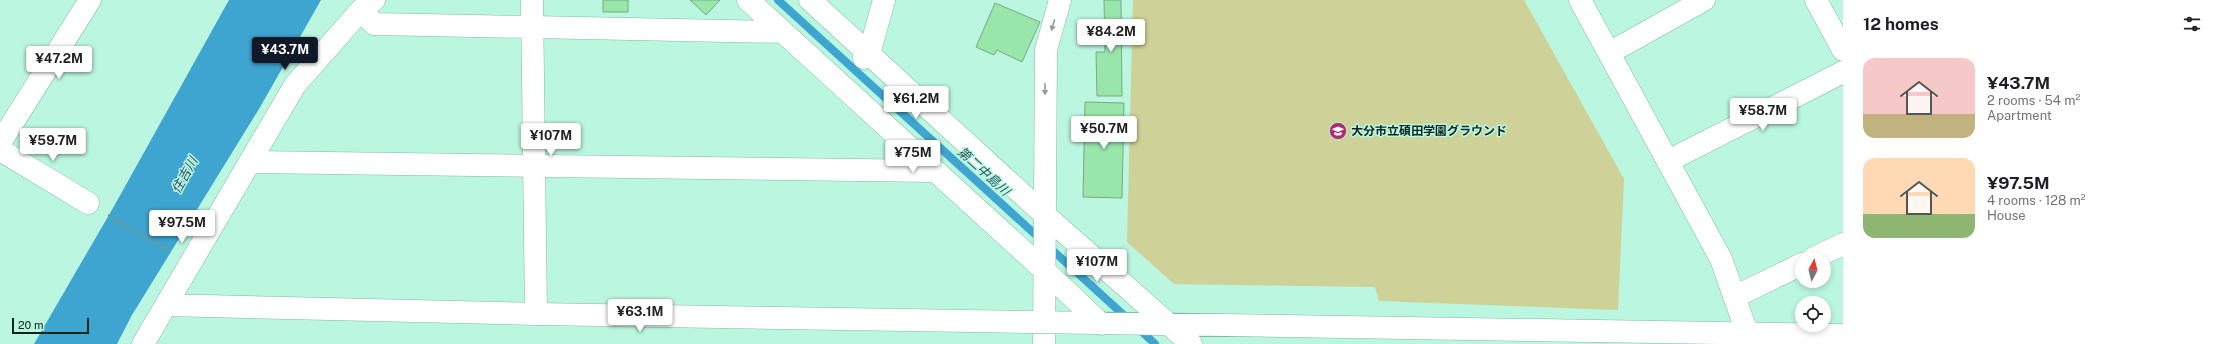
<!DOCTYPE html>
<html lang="en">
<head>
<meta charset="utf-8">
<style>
  :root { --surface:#fff; --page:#f2f2f2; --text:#202124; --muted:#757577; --accent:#111827 }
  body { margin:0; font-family:"Public Sans","Noto Sans JP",sans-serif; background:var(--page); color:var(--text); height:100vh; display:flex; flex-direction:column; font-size:15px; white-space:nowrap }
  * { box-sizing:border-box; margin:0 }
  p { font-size:13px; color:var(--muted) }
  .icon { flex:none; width:22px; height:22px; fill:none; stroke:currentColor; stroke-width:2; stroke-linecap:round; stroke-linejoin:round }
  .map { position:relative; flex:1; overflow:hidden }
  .sheet { display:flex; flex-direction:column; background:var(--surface); width:380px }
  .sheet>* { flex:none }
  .needle { width:26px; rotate:7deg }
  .controls { position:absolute; left:1795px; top:252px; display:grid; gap:8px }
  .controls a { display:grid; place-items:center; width:36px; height:36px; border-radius:50%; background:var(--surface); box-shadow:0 2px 6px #0003; font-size:20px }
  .scale { position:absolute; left:12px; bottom:10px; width:77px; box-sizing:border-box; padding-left:4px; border:2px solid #0d251d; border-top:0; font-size:11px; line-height:14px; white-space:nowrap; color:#0d251d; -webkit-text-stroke:3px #baf6e0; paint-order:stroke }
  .price { position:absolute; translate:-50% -34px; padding:0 9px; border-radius:4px; background:#fff; color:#222; font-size:13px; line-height:26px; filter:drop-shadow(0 1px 2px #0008) }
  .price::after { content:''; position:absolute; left:50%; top:24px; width:12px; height:9px; margin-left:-6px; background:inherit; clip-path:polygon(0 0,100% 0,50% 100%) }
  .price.selected { background:var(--accent); color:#fff }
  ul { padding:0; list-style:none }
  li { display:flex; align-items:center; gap:12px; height:100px; padding:0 20px }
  li span { display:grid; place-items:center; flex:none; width:112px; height:80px; border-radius:12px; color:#555 }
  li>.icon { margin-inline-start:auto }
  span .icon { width:48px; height:48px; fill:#fffc; stroke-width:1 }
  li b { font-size:17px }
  h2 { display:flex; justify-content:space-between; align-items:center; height:48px; padding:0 20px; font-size:17px }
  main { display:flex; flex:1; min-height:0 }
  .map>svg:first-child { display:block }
  .green { fill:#ced198 }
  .water { fill:#3ea4d0 }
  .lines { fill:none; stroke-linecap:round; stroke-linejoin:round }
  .stream { stroke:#3ea4d0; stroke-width:8 }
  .building { fill:#99e6aa; stroke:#7da785 }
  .street-casing { stroke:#80bba6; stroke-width:23 }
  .secondary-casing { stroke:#80bba6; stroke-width:23 }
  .path { stroke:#6f9b8b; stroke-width:2.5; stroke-dasharray:3 2; stroke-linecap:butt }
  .street { stroke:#fff; stroke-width:22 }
  .secondary { stroke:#fff; stroke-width:22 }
  .oneway { fill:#929d99 }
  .labels { text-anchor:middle; stroke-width:3; stroke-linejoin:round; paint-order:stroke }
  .poi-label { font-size:12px; font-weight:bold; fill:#0d251d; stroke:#baf6e0; text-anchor:start }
  .water-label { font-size:13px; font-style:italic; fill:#285266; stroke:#baf6e0 }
</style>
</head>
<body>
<main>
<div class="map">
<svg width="1843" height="344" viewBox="0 0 1843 344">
  <rect width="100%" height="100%" fill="#baf6e0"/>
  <path class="green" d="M1133,0H1524L1624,179L1618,310L1379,301L1375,287L1174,284L1127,242Z"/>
  <path class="water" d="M229,0H321L259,109L132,315L117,344H34L113,208Z"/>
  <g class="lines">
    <path class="stream" d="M778,0L1128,319
      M1138,328L1155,344"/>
  </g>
  <path class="building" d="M603,0H628V12H603Z
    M690,0H720L706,15Z
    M1104,0H1121L1122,96H1097L1096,52H1105Z
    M995,3L1040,22L1022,62L997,50L994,55L976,47Z
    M1085,102L1124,103L1122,198L1083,197Z"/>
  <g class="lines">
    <defs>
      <path id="street" d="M532,0L536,314
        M748,0L1044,270L1101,324
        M810,0L1045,215L1191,344
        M1816,0L1843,50
        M361,10L374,24L783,32
        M1609,53L1704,0
        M864,58L869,54L884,0
        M0,143L90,0
        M0,150L88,203
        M1668,161L1843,72
        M250,162L934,171
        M1812,259L1843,244
        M1734,297L1802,264
        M166,305L536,314L1843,335
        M143,344L295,85L361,10L374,0
        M1044,344L1046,50L1060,0"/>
      <path id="secondary" d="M1580,0L1721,259L1751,344"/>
    </defs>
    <use href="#street" class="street-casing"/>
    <use href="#secondary" class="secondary-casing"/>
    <path class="path" d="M108,215L169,251"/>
    <use href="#street" class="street"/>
    <use href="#secondary" class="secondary"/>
  </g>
  <defs><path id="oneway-solid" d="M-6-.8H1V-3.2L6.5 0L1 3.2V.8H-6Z"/></defs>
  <g class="oneway">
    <use href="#oneway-solid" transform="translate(1053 25) rotate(106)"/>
    <use href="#oneway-solid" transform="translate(1045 89) rotate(90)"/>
  </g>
  <defs>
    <symbol id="school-disc" viewBox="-11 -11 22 22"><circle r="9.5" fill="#ad2b75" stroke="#baf6e0"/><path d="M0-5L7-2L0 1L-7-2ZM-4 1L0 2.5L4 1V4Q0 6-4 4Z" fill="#fff"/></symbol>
  </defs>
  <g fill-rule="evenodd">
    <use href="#school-disc" x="1328" y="121" width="20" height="20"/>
  </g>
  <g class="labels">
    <g class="poi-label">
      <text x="1351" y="135">大分市立碩田学園グラウンド</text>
    </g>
    <g class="water-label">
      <text transform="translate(984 171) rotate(42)" y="5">第二中島川</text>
      <text transform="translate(184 175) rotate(-61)" y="5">住吉川</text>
    </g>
  </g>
</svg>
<div class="controls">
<a><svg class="needle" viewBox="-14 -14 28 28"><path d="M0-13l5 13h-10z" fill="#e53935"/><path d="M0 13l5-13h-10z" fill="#757577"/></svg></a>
<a><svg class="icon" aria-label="locate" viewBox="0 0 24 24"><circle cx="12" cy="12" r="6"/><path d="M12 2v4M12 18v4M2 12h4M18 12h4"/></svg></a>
</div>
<div class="scale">20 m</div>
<b class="price" style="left:1111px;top:53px">¥84.2M</b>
<b class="price selected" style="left:285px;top:71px">¥43.7M</b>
<b class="price" style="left:59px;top:80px">¥47.2M</b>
<b class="price" style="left:916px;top:120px">¥61.2M</b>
<b class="price" style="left:1763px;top:132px">¥58.7M</b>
<b class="price" style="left:1104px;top:150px">¥50.7M</b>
<b class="price" style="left:551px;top:157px">¥107M</b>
<b class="price" style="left:53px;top:162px">¥59.7M</b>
<b class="price" style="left:913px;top:174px">¥75M</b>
<b class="price" style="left:182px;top:244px">¥97.5M</b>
<b class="price" style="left:1097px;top:283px">¥107M</b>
<b class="price" style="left:640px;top:333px">¥63.1M</b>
</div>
<section class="sheet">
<h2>12 homes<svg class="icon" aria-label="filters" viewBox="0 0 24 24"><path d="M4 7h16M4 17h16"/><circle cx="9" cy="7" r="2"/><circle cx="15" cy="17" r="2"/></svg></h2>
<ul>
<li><span style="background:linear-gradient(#f6c9c9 70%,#c2b280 0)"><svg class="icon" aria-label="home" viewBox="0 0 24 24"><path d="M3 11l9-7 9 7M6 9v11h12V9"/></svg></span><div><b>¥43.7M</b><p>2 rooms · 54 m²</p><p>Apartment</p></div></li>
<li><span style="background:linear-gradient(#ffd9b3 70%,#8fb573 0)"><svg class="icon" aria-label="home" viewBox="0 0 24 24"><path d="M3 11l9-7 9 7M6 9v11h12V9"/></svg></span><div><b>¥97.5M</b><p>4 rooms · 128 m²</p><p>House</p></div></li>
</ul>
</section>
</main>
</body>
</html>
